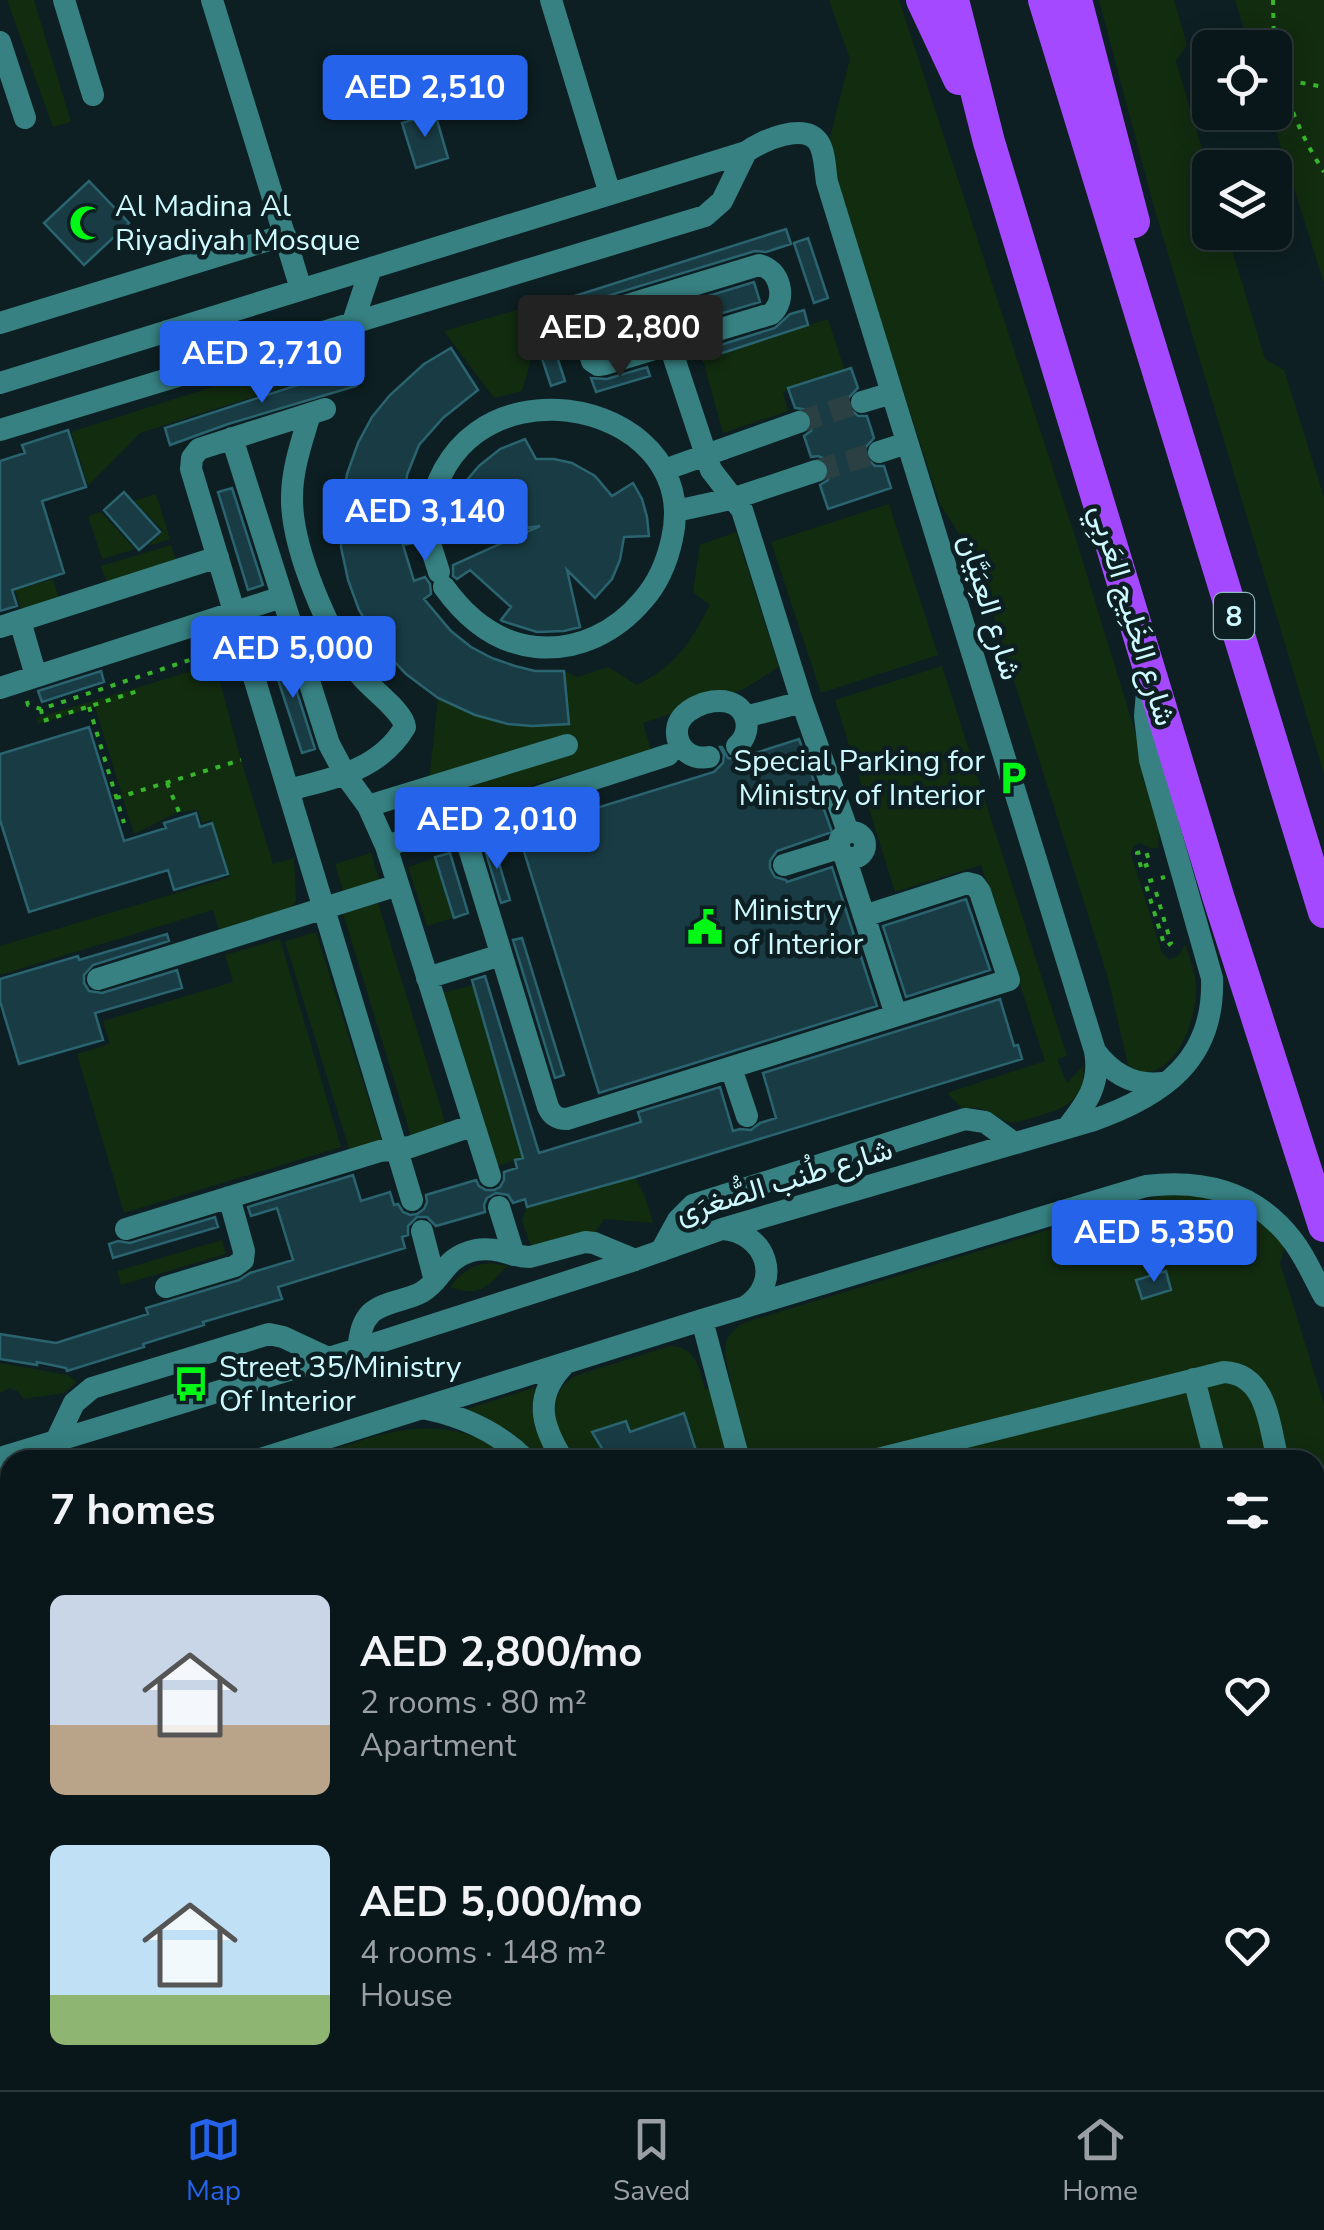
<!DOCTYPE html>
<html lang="en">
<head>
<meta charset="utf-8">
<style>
  :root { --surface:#0a171a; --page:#182427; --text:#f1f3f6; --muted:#999fa2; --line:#2a3639; --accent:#2563eb }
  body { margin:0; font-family:"Nunito Sans",Vazirmatn,sans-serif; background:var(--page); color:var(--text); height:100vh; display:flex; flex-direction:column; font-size:38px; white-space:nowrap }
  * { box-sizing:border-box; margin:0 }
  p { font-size:32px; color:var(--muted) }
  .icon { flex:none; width:55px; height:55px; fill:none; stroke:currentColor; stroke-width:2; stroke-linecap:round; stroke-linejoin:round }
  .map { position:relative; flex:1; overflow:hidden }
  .side { position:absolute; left:0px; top:1450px; width:1325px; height:640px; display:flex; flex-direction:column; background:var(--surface); border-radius:30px 30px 0 0; box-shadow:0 5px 25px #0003,0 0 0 2px var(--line) }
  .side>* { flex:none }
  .controls { position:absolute; left:1192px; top:30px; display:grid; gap:20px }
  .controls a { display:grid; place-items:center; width:100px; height:100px; border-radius:15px; background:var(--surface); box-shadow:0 5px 25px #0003,0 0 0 2px var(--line); font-size:50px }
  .price { position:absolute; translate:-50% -85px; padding:0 22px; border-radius:10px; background:var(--accent); color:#fff; font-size:32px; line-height:65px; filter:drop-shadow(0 2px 5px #0008) }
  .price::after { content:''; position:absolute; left:50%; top:60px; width:30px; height:22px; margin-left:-15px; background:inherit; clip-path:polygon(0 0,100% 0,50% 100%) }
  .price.current { background:#222; color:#fff }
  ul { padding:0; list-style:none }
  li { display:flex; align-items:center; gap:30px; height:250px; padding:0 50px }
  li span { display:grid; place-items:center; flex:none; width:280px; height:200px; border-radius:15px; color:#555 }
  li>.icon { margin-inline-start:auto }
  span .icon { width:120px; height:120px; fill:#fffc; stroke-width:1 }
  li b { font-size:42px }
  h2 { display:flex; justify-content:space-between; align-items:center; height:120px; padding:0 50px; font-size:42px }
  .tabs { display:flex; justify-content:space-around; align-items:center; height:140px; border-top:2px solid var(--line); background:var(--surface); font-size:28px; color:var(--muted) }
  .tabs a { display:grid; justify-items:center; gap:5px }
  .tabs .current { color:var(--accent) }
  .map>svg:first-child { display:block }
  .green { fill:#122c10 }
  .building { fill:#193c44; stroke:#2a6470; stroke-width:2.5 }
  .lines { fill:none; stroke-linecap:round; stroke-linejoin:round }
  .minor-tunnel { stroke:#2a4043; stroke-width:22; stroke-dasharray:22 11; stroke-linecap:butt }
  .path { stroke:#37b62c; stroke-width:4; stroke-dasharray:5 8; stroke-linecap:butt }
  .minor { stroke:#378182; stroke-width:22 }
  .highway { stroke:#a449ff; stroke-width:32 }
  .labels { text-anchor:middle; stroke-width:9; stroke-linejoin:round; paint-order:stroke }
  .shield { fill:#0d1f22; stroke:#94b8bd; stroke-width:2.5 }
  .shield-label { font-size:28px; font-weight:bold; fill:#cefaff }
  .poi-label { font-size:30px; fill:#cefaff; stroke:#0d1f22; text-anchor:start }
  .street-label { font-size:30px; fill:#cefaff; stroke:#0d1f22 }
</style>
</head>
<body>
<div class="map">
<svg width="1324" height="2090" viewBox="0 0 1324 2090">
  <rect width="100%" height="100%" fill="#0d1f22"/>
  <path class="green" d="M7,0H34L71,122L53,127Z
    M829,0H899L1074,533L1160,813L1158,848H1151L1140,843L1134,846L1131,854L1162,953L1168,959C1179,958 1181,953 1185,944C1190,959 1197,977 1196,992C1195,1018 1182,1059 1156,1070C1154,1071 1143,1073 1140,1074L1128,1065L1108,978L976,560L940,504L826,153L850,59Z
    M1099,0H1174L1187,45L1176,61L1210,176V232L1227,233L1265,359L1284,370L1324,497V774L1154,207Z
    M1235,0H1324V283L1270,113L1275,112V48L1250,47Z
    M520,309L533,353L522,391L494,398L444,331Z
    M828,319L845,371L783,392L788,411L723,433L703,360Z
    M344,345L350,366L140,433L88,486L71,432Z
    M156,494L170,539L148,546L163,531L134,501Z
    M889,504L938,655L821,693L771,542Z
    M101,512L135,549L102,559L88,516Z
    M736,532L779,667L744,689L643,723L651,750L425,817L438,698C485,720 516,729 569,724L564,671L578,677L608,667L637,685C678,664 689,644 710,605L693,592L700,545Z
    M171,545L177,564L108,586L101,566Z
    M53,579L59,599L21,610L15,590Z
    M215,664L241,760L273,864L294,858L296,901L285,917L221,936L213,910L0,975V946L230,877L212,820L202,823L198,810L178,812L134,834L95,707L38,724L36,718Z
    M942,666L1067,1056L1057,1059L1067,1083L1083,1066C1086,1103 1062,1109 1032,1118C1024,1120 1017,1124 1008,1122C998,1119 989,1109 978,1108C973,1107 968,1109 962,1108L947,1093L1045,1061L981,865L895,892L835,700Z
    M371,853L380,883L344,894L335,864Z
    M435,858L453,918L427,926L408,867Z
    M378,903L447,1128L412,1139L343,913Z
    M316,932L382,1142L350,1152L285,941Z
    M280,939L341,1147L124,1213L77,1054L110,1044L103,1021L233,982L225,955Z
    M474,985L523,1158L493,1167L442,993Z
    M635,1177L645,1196L653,1223L604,1219L594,1234L531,1246L522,1221L527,1207Z
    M1176,1194H1208L1252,1212L1285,1246L1280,1263L1324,1404V2090H7L3,2082L10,2080H1315V1460H303C364,1441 412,1415 476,1437L461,1411L536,1387L532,1409L553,1411C557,1394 560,1386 575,1376L670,1346C696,1347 699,1367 705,1389L731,1383C727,1356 715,1338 746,1322L1160,1196Z
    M222,1240L226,1254L121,1285L117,1271Z
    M490,1263L507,1266C488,1287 479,1298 450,1287C461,1273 471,1265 490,1263Z
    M0,1363L68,1375L77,1382L64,1393L23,1399L19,1392L10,1388L0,1393Z
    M10,1558V2013L0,1965V1565Z"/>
  <path class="building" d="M435,113L448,158L416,168L402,123Z
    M89,181L129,223L84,265L44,223Z
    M786,229L791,244L766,252L755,251L584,303L573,313L548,321L543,306Z
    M808,238L828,298L814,303L794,243Z
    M754,282L760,302L612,346L606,327Z
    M804,310L808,325L704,359L701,351L775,328L790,314Z
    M545,320L565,381L551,386L531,325Z
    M451,348L478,390L443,418L419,445L407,475L402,527H413L416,535L414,543L403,545L414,581L425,577L430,584L431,594L424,599L451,631L471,647L492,658L515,666L535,671H564L569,724L532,726L508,724L475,715L438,698L406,674L380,646L359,610L348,580L341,547V508L347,474L358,443L372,417L390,395L424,364Z
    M647,367L650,376L596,392L591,378L607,379Z
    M350,368L356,386L228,424L170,445L165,428Z
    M851,368L858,388L848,398V407L858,416H867L874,438L865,448V457L875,466H884L891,488L828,509L820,485L828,480L830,467L825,459L818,456L811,457L804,436L811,431L813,418L808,410L795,408L788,388Z
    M68,430L86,487L42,501L64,573L12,590L17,606L0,611V461L25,453L22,445Z
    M525,439L536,459H554L572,463L595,476L612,496L633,483L642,499L647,517L649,536L624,537L620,560L612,579L595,598L567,570L580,627L564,631L537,632L502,621L501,620L511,607L470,570L457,579L453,576V565L540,526L444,539L441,533L444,526H458L485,508L458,496L467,480L479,466L500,449Z
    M232,488L263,585L248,590L218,492Z
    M124,492L160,532L139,550L104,510Z
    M284,651L315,749L302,753L270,655Z
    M101,671L104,682L42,702L38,691Z
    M89,727L124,841L166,828L164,823L196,813L200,827L212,823L228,874L174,890L168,870L29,912L0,820V754Z
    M799,739L832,832L777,851L770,861V868L775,877L786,880L787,882L832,867L877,1006L599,1093L518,832L714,772L723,763L724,755L720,747H722L728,758L741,760L749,755Z
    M492,840L510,900L501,903L483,843Z
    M450,853L468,913L454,918L435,857Z
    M966,899L990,970L906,997L883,926Z
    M167,934L169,941L93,965L84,975V983L89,991L102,993L177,970L182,988L95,1013L103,1040L19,1064L0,1001V979L78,956L79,960Z
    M522,938L564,1075L555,1078L513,940Z
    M485,976L539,1153L641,1122L638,1112L720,1087L733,1131L740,1129L751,1130L760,1123L776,1118L763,1073L1000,999L1014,1046L1018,1045L1022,1059L635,1177L527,1207L525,1199L513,1203L508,1195L496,1193L487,1198L484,1205L485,1212L436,1226L427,1217H417L408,1226V1235L402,1237L405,1248L278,1287L282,1299L203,1322L204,1325L143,1344L144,1347L67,1371L66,1368L37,1362V1365L0,1359V1334L56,1343L148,1314L146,1308L239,1280L250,1273L293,1260L277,1208L251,1216L248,1207L353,1175L361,1201L390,1192L394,1205L398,1204L403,1212L410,1215L417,1214L424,1209L427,1202L426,1195L476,1180L479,1186L486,1190H494L500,1187L504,1180V1172L517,1168L515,1160L523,1158L472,980Z
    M215,1217L218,1227L113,1258L109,1244L118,1241L130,1243Z
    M1166,1271L1171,1290L1142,1299L1136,1280Z
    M684,1413L699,1460H609L592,1432L626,1421L630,1432Z"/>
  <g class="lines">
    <path class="minor-tunnel" d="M799,422L862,402
      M816,471L879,452"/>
    <path class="path" d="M1273,0L1274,48
      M1275,50C1284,94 1299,134 1324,172
      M1275,78L1324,87
      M27,701L28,705L41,709L214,652
      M89,707L124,823
      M41,709L43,721L138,691
      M167,783L179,812
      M116,798L241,760
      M1141,867L1137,853L1146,851L1150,864L1144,866
      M1156,892L1171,943L1167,946L1164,944L1145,882L1165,877
      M521,2080L550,2090
      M1199,2080L1202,2090
      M729,2090L734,2080
      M796,2090L802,2080
      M859,2090L863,2080"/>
    <path class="minor" d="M64,0L93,95
      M212,0L301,289
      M551,0L610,194
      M0,42L25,118
      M759,265C780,269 788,300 771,314L605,364L598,365L592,361L582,328L588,317Z
      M353,322L371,268
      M0,323L285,235
      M167,331L206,367
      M670,346L711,470L742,510L802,702L848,832
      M0,383L746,152C761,141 805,121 819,143C825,153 825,170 827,182L1095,1051C1101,1084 1087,1103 1067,1128
      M862,402L892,393
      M325,409L199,449L192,458L191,469L412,1200
      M0,430L705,216L722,201L746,152
      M232,438L329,744L346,776L368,806L386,846L490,1176
      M879,452L907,443
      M664,470L799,422
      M676,511L735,498L816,471
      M428,527C443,346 705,394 672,539C667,562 658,583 643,600C616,632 578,651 536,647C496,643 467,619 444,587
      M429,541L439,572
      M20,621L36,676
      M0,627L218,557
      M0,688L282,597
      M745,717L802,702
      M709,757C692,760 676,749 677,730C678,710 710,697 728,702C750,708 752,733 737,746
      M288,790C332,779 380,770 405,727C403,711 372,690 361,676C329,637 291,547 292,497C292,469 302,441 310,414
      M368,806L567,745
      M461,822L548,1107C552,1116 557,1119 567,1119L1009,980L980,892L975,885L967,883L864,916
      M839 845a13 13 0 1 1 26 0a13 13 0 1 1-26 0Z
      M386,846L668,755
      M845,857L896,1015
      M784,865L839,848
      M427,978L501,955
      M98,979L398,885
      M1095,1051C1113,1075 1136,1088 1167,1082
      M731,1068L747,1116
      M499,1207L514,1255
      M126,1229L380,1151L410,1147L474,1125
      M722,1229C766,1232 784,1282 745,1307
      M422,1231L435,1281
      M661,1251L678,1220L693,1205L965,1119L985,1122L1014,1143
      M166,1287L235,1266L243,1260L244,1251L229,1197
      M702,1320L739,1460
      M358,1349C360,1336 361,1323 371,1313C385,1301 406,1301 422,1292C444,1279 443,1257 476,1250C496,1246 512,1257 530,1257L585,1242L594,1243L635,1260
      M1194,1379L1215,1460
      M427,1409C465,1417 498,1432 526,1460
      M56,1441L74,1403L92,1388L269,1334L283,1337L328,1358
      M0,1458L358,1349L635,1260L722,1229L1091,1121C1163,1096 1215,1060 1212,978L1150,760L1145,716L1148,680
      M257,1460L702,1320L1146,1186C1204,1179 1256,1192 1293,1241C1306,1258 1314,1278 1324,1296
      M563,1460C541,1425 533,1396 565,1364
      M874,1460L1224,1372C1268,1374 1269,1427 1278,1460
      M0,1545L10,1538
      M1315,1606L1324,1642
      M1315,1776L1324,1768
      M0,2005L10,2012
      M0,2060L10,2049
      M621,2080L634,2090
      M892,2080L893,2090
      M938,2080L945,2090
      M1054,2080L1057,2090
      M1004,2090L1020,2080
      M1120,2090L1122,2080"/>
    <path class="highway" d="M922,0L959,79
      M953,0L989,142L1218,896L1324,1226
      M1044,0L1324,912
      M1076,0L1134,222"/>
  </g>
  <defs>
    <symbol id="mosque-bare" viewBox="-9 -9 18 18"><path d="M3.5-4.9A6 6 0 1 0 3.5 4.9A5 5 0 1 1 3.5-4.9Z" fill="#00f914" stroke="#0d1f22" stroke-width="2.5" paint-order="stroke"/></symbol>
    <symbol id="parking-bare" viewBox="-9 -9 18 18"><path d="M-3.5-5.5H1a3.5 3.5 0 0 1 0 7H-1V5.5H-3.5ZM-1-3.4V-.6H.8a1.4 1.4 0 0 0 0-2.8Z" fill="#00f914" stroke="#0d1f22" stroke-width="2.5" paint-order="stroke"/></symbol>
    <symbol id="civic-bare" viewBox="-9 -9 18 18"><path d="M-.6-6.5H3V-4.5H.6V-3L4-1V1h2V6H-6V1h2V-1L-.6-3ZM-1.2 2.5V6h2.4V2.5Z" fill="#00f914" stroke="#0d1f22" stroke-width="2.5" paint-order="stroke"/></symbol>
    <symbol id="bus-bare" viewBox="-9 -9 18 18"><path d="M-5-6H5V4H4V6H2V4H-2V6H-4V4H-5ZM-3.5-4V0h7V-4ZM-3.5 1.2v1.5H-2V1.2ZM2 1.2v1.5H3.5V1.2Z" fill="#00f914" stroke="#0d1f22" stroke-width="2.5" paint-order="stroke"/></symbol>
  </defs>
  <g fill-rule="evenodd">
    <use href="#mosque-bare" x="62" y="198" width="50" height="50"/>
    <use href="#parking-bare" x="988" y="753" width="50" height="50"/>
    <use href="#civic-bare" x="680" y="902" width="50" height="50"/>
    <use href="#bus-bare" x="166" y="1359" width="50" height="50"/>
  </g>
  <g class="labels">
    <rect class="shield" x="1214" y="593" width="40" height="46" rx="8"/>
    <g class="shield-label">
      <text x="1234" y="626">8</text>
    </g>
    <g class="poi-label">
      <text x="115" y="216">Al Madina Al<tspan x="115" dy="34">Riyadiyah Mosque</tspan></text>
      <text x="985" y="771" text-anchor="end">Special Parking for<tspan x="985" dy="34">Ministry of Interior</tspan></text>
      <text x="733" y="920">Ministry<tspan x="733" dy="34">of Interior</tspan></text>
      <text x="219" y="1377">Street 35/Ministry<tspan x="219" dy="34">Of Interior</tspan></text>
    </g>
    <g class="street-label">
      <text transform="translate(990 607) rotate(73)" y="10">شارع العِبَيَّان</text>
      <text transform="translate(1133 615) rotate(73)" y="10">شارع الخَلِيج العَربِي</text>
      <text transform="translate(784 1181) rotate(-17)" y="10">شارع طُنب الصُّغرَى</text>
    </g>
  </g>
</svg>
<div class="controls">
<a><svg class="icon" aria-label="locate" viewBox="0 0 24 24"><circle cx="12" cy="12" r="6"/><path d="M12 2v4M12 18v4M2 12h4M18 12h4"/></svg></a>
<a><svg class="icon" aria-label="layers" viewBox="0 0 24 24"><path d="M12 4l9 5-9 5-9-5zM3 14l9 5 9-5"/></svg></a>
</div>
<b class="price" style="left:425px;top:140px">AED 2,510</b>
<b class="price current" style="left:620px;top:380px">AED 2,800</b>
<b class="price" style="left:262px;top:406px">AED 2,710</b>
<b class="price" style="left:425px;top:564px">AED 3,140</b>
<b class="price" style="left:293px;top:701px">AED 5,000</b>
<b class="price" style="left:497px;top:872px">AED 2,010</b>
<b class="price" style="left:1154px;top:1285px">AED 5,350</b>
<section class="side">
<h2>7 homes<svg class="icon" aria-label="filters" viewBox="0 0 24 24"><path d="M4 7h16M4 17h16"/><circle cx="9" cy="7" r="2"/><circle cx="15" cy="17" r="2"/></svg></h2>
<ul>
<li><span style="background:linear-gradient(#c9d6e8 65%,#b9a48a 0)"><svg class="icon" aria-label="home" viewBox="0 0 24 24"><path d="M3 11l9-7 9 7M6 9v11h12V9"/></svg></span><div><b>AED 2,800/mo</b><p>2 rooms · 80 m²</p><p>Apartment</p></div><svg class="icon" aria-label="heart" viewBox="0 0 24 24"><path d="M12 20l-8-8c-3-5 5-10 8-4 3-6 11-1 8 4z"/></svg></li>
<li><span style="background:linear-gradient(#bfe0f5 75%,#8fb573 0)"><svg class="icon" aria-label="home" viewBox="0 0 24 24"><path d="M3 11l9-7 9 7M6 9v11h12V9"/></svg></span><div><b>AED 5,000/mo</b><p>4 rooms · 148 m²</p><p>House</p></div><svg class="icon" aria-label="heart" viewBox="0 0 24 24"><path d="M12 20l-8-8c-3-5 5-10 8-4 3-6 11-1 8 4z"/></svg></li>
</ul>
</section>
</div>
<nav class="tabs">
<a class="current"><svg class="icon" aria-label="map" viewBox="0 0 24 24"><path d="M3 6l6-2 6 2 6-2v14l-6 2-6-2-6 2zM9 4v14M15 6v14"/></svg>Map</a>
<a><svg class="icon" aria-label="saved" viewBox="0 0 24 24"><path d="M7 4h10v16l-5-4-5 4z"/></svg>Saved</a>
<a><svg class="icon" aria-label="home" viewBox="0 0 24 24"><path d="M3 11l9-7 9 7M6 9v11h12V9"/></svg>Home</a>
</nav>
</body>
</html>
